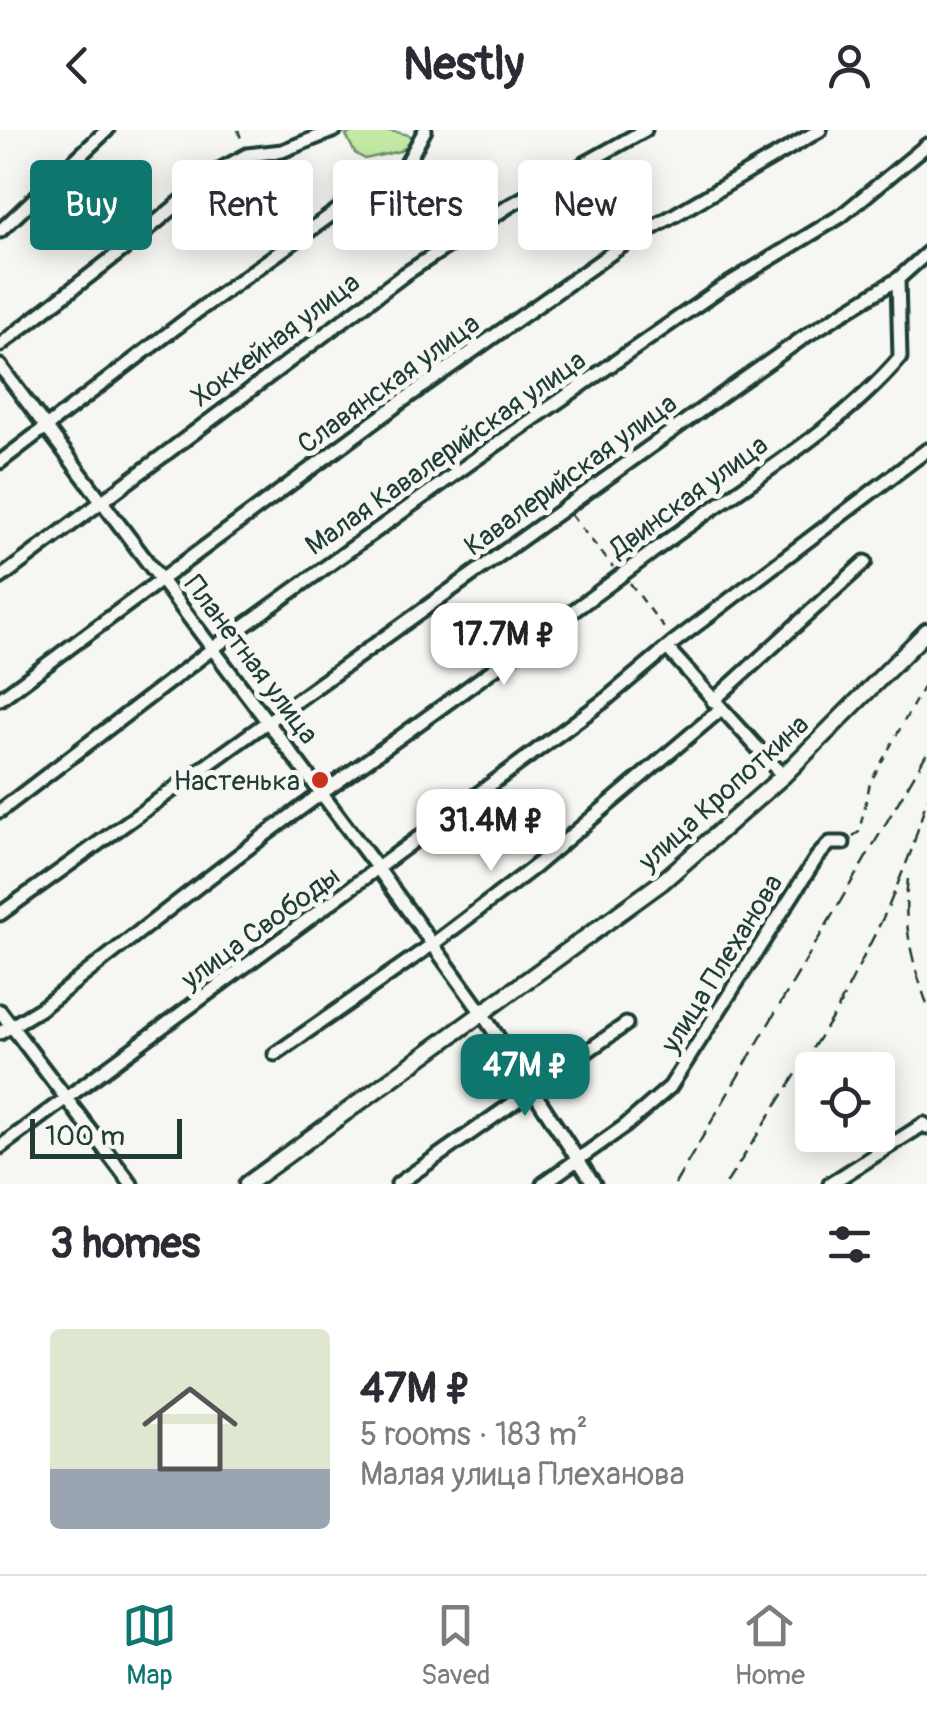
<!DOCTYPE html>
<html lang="en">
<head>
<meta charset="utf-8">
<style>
  :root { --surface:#fff; --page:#f2f2f3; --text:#2b2b33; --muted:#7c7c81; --line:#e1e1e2; --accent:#0f766e }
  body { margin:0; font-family:Pangolin,sans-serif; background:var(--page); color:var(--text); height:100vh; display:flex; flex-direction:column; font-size:38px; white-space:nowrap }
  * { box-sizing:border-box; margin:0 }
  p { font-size:32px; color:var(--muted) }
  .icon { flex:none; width:55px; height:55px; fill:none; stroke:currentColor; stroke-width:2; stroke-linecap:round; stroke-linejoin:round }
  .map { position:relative; height:1054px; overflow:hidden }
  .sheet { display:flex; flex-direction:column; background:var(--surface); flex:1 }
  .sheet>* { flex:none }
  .banner { position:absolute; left:30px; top:30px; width:868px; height:90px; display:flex; gap:20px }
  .controls { position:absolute; left:795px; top:922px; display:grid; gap:20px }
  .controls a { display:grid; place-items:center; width:100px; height:100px; border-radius:10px; background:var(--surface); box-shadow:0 5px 25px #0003; font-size:50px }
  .scale { position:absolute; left:30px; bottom:25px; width:152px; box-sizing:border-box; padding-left:10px; border:5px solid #1f3d34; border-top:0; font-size:28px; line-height:35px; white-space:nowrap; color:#1f3d34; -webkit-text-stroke:8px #f6f6f2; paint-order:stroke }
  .price { position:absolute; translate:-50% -85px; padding:0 22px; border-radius:20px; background:#fff; color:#222; font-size:32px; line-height:65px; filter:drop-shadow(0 2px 5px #0008) }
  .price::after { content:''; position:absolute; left:50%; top:60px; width:30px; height:22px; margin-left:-15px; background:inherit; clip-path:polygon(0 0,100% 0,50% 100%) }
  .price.selected { background:var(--accent); color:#fff }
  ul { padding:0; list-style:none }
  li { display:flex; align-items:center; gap:30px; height:250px; padding:0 50px }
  li span { display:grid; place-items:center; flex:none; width:280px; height:200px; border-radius:10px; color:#555 }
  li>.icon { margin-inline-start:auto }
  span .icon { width:120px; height:120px; fill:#fffc; stroke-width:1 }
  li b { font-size:42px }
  h2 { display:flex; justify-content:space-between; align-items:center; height:120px; padding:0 50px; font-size:42px }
  .pill { padding:0 35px; border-radius:10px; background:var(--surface); box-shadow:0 5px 25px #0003; font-size:35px; line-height:90px }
  .pill.selected { background:var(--accent); color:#fff }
  header { display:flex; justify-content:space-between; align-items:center; height:130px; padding:0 50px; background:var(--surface); font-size:45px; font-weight:700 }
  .tab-bar { display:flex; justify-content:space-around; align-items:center; height:140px; border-top:2px solid var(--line); background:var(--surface); font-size:28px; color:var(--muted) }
  .tab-bar a { display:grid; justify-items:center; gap:5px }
  .tab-bar .selected { color:var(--accent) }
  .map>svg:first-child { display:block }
  .green { fill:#c3eaa5; stroke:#71946c; stroke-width:2.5 }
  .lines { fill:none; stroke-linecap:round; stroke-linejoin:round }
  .minor-casing { stroke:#1f3d34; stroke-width:19 }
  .major-casing { stroke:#1f3d34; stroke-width:21 }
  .path { stroke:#1f3d34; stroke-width:2.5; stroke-dasharray:8 8; stroke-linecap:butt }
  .minor { stroke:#f6f6f2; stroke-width:11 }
  .major { stroke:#f6f6f2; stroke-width:14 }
  .rail { stroke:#1f3d34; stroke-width:2.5; stroke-dasharray:15 8; stroke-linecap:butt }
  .poi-dot { fill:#c8321e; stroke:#f6f6f2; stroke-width:4 }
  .labels { text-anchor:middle; stroke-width:10; stroke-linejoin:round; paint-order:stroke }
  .street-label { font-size:28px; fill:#1f3d34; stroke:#f6f6f2 }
  .poi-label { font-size:28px; fill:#1f3d34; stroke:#f6f6f2; text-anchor:end }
</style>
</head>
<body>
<header><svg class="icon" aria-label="back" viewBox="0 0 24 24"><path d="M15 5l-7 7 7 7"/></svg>Nestly<svg class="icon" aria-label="person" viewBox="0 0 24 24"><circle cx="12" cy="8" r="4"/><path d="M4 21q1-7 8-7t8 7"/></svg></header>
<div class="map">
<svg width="927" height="1054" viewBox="0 0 927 1054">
  <rect width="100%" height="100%" fill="#f6f6f2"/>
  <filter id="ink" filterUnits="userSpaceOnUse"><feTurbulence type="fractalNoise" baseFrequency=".01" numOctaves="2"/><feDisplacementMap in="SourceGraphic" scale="20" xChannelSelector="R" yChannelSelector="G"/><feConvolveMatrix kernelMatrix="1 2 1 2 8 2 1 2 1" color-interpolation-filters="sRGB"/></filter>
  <g filter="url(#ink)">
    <path class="green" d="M357,0C376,0 403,0 417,9L400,21L365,29L355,23L346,5Z"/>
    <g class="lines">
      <defs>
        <path id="minor" d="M0,101L107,0
          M0,215L124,119L219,40L247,25L282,21L335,0
          M0,236L379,740L482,883L594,1054
          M0,332L199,180L363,62L406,35L425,0
          M0,448L405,144L509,76L645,0
          M667,518L783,646
          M0,569L398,274L620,117L820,0
          M713,571L865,432
          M0,681L212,519L470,333L717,161L841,86L927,15
          M0,784L736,255L807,205L898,149L927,123
          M0,881L131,1054
          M0,903L40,879C133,808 223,734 318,666C431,585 544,504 655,420C734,360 836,303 900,228L898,149
          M275,924L433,814L533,738L720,580
          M0,1017L605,570L674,512L927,320
          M398,1054L626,894
          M543,1054L625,996L670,957L817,727L830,713H843
          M830,1054L924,994L927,997"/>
        <path id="major" d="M247,1054L662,752L783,646L927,501"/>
      </defs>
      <use href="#minor" class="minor-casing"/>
      <use href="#major" class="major-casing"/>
      <path class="path" d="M238,0L243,14
        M571,385L613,437
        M630,453L667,502
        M853,706L859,702L870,653L927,550"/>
      <use href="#minor" class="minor"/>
      <use href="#major" class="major"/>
      <path class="rail" d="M908,749C902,793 912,832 927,874
        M675,1054L927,623
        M726,1054L837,880L887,780L912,719L927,668"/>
    </g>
  </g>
  <circle class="poi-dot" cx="320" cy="650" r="10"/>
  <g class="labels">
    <g class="street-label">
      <text transform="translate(275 209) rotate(-37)" y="10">Хоккейная улица</text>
      <text transform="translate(388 253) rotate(-36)" y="10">Славянская улица</text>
      <text transform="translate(445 322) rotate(-35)" y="10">Малая Кавалерийская улица</text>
      <text transform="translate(570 344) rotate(-36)" y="10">Кавалерийская улица</text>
      <text transform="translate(688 366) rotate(-36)" y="10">Двинская улица</text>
      <text transform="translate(252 529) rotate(53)" y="10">Планетная улица</text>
      <text transform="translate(723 662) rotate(-42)" y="10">улица Кропоткина</text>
      <text transform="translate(260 797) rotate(-36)" y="10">улица Свободы</text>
      <text transform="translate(721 833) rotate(-58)" y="10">улица Плеханова</text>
    </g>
    <g class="poi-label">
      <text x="300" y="660">Настенька</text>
    </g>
  </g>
</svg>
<div class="controls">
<a><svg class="icon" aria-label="locate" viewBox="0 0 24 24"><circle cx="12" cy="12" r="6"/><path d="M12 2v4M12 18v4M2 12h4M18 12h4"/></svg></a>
</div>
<div class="scale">100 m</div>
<b class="price" style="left:504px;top:558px">17.7M ₽</b>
<b class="price" style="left:491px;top:744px">31.4M ₽</b>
<b class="price selected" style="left:525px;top:989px">47M ₽</b>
<div class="banner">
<a class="pill selected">Buy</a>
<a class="pill">Rent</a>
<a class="pill">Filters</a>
<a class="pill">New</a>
</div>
</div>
<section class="sheet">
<h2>3 homes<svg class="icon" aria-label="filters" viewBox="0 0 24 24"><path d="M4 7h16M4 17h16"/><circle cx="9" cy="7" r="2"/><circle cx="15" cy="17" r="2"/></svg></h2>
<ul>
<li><span style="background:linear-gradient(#dfe7d0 70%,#9aa5b1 0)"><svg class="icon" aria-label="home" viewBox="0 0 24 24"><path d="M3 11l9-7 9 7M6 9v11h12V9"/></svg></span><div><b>47M ₽</b><p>5 rooms · 183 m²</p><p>Малая улица Плеханова</p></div></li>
</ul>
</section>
<nav class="tab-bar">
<a class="selected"><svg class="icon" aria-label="map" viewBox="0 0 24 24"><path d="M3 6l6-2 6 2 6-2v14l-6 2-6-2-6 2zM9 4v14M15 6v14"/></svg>Map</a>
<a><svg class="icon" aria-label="saved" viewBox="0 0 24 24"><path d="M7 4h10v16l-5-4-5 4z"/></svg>Saved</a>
<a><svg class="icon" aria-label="home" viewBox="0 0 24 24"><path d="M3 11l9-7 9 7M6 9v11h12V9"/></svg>Home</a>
</nav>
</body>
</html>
